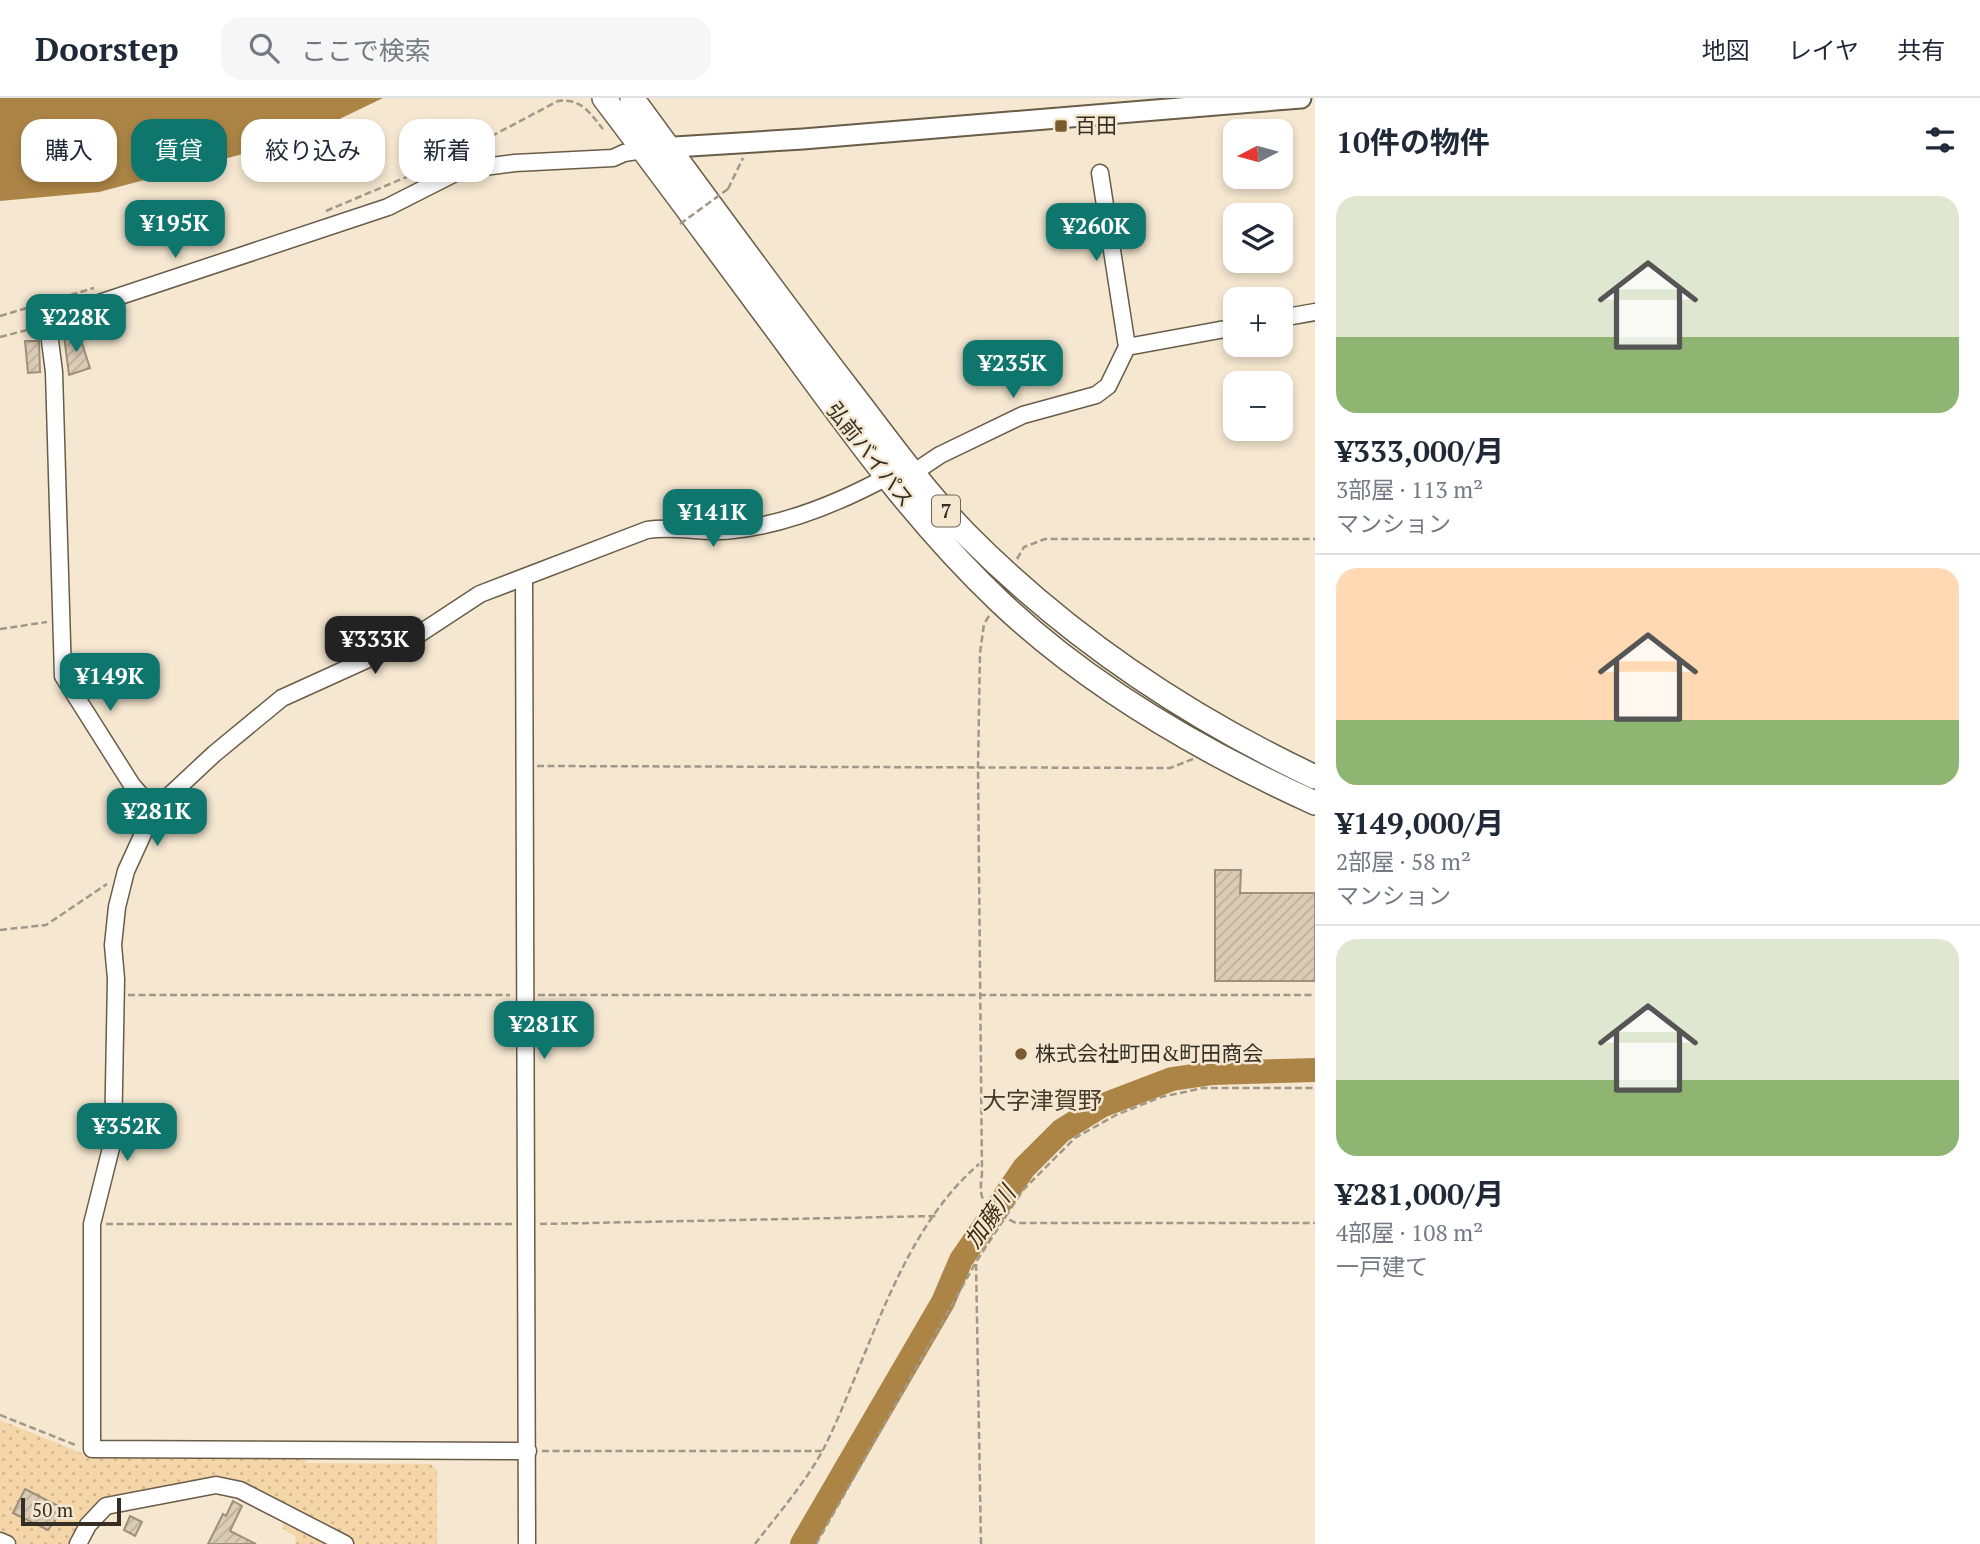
<!DOCTYPE html>
<html lang="ja">
<head>
<meta charset="utf-8">
<style>
  :root { --surface:#fff; --page:#f6f6f7; --text:#1f2937; --muted:#747a83; --line:#e0e1e3; --accent:#0f766e }
  body { margin:0; font-family:"PT Serif","Noto Sans JP",serif; background:var(--page); color:var(--text); height:100vh; display:flex; flex-direction:column; font-size:26px; white-space:nowrap }
  * { box-sizing:border-box; margin:0 }
  p { font-size:23px; color:var(--muted) }
  .icon { flex:none; width:38px; height:38px; fill:none; stroke:currentColor; stroke-width:2; stroke-linecap:round; stroke-linejoin:round }
  .map { position:relative; flex:1; overflow:hidden }
  .panel { display:flex; flex-direction:column; background:var(--surface); width:665px }
  .panel>* { flex:none }
  .hud { position:absolute; left:21px; top:21px; width:665px; height:63px; display:flex; gap:14px }
  .needle { width:46px; rotate:264deg }
  .controls { position:absolute; left:1223px; top:21px; display:grid; gap:14px }
  .controls a { display:grid; place-items:center; width:70px; height:70px; border-radius:14px; background:var(--surface); box-shadow:0 4px 10px #0003; font-size:35px }
  .scale { position:absolute; left:21px; bottom:18px; width:100px; box-sizing:border-box; padding-left:7px; border:4px solid #342e25; border-top:0; font-size:19px; line-height:24px; white-space:nowrap; color:#342e25; -webkit-text-stroke:5px #f5e7d0; paint-order:stroke }
  .price { position:absolute; translate:-50% -60px; padding:0 16px; border-radius:14px; background:var(--accent); color:#fff; font-size:23px; line-height:46px; filter:drop-shadow(0 2px 4px #0008) }
  .price::after { content:''; position:absolute; left:50%; top:42px; width:21px; height:16px; margin-left:-10px; background:inherit; clip-path:polygon(0 0,100% 0,50% 100%) }
  .price.active { background:#222; color:#fff }
  ul { padding:0; list-style:none }
  li { display:grid; align-content:center; gap:14px; height:371px; padding:0 21px }
  li+li { border-top:2px solid var(--line) }
  li span { display:grid; place-items:center; height:217px; border-radius:21px; color:#555 }
  li>.icon { margin-inline-start:auto }
  span .icon { width:126px; height:126px; fill:#fffc; stroke-width:1 }
  li b { font-size:30px }
  h2 { display:flex; justify-content:space-between; align-items:center; height:84px; padding:0 21px; font-size:30px }
  .chip { padding:0 24px; border-radius:21px; background:var(--surface); box-shadow:0 4px 10px #0003; font-size:24px; line-height:63px }
  .chip.active { background:var(--accent); color:#fff }
  header { display:flex; align-items:center; gap:42px; box-sizing:border-box; height:98px; padding:0 35px; background:var(--surface); border-bottom:2px solid var(--line) }
  header strong { font-size:33px }
  nav { display:flex; gap:38px; margin-inline-start:auto; font-size:24px }
  .search { width:490px; height:63px; background:var(--page); display:flex; align-items:center; gap:18px; box-sizing:border-box; padding:0 24px; border-radius:21px; color:var(--muted); font-size:26px }
  main { display:flex; flex:1; min-height:0 }
  .map>svg:first-child { display:block }
  .grass { fill:url(#grass-dots) }
  .water { fill:#ac8546 }
  .lines { fill:none; stroke-linecap:round; stroke-linejoin:round }
  .river { stroke:#ac8546; stroke-width:24 }
  .building { fill:url(#building-hatch); stroke:#9e907b; stroke-width:2 }
  .minor-casing { stroke:#695d49; stroke-width:19 }
  .major-casing { stroke:#695d49; stroke-width:23 }
  .highway-casing { stroke:#695d49; stroke-width:26 }
  .path { stroke:#a29887; stroke-width:2.5; stroke-dasharray:7 3.5; stroke-linecap:butt }
  .minor { stroke:#fff; stroke-width:16 }
  .major { stroke:#fff; stroke-width:19 }
  .highway { stroke:#fff; stroke-width:23 }
  .path-bridge { stroke:#a29887; stroke-width:2.5; stroke-dasharray:7 3.5; stroke-linecap:butt }
  .poi-dot { fill:#785c2f; stroke:#f5e7d0; stroke-width:2.5 }
  .labels { text-anchor:middle; stroke-width:5; stroke-linejoin:round; paint-order:stroke }
  .shield { fill:#f5e7d0; stroke:#6e6658; stroke-width:2 }
  .shield-label { font-size:19px; font-weight:bold; fill:#342e25 }
  .poi-label { font-size:21px; fill:#342e25; stroke:#f5e7d0; text-anchor:start }
  .street-label { font-size:21px; fill:#342e25; stroke:#f5e7d0 }
  .water-label { font-size:23px; font-style:italic; fill:#3a290c; stroke:#f5e7d0 }
  .quarter-label { font-size:24px; fill:#483d2a; stroke:#f5e7d0 }
</style>
</head>
<body>
<header>
<strong>Doorstep</strong>
<div class="search"><svg class="icon" aria-label="search" viewBox="0 0 24 24"><circle cx="10" cy="10" r="6"/><path d="M15 15l6 6"/></svg>ここで検索</div>
<nav><a>地図</a><a>レイヤ</a><a>共有</a></nav>
</header>
<main>
<div class="map">
<svg width="1315" height="1446" viewBox="0 0 1315 1446">
  <defs>
    <pattern id="grass-dots" width="8" height="8" patternUnits="userSpaceOnUse" patternTransform="scale(1.75)"><rect width="8" height="8" fill="#f4d6a8"/><path d="M2 2h.1M6 6h.1" fill="none" stroke="#d2b890" stroke-width="1.8" stroke-linecap="round"/></pattern>
    <pattern id="building-hatch" width="6" height="6" patternUnits="userSpaceOnUse" patternTransform="scale(1.75)"><rect width="6" height="6" fill="#dacbb5"/><path d="M-1 1l2-2M0 6l6-6M5 7l2-2" fill="none" stroke="#bcaf9c"/></pattern>
  </defs>
  <rect width="100%" height="100%" fill="#f5e7d0"/>
  <path class="grass" d="M0,1322L91,1359H306V1365L431,1366L437,1372V1446H355L344,1436L243,1386L219,1380L106,1400L88,1413L71,1446H20L0,1436Z
    M286,1419L336,1446H295L296,1439L282,1430Z"/>
  <path class="water" d="M0,0H383L296,42L99,94L0,103Z"/>
  <g class="lines">
    <path class="river" d="M802,1446L943,1204L961,1162L1024,1070L1061,1033L1101,1008L1172,981L1213,975L1315,972"/>
  </g>
  <path class="building" d="M79,236L90,270L69,277L64,238Z
    M25,243H39L40,274L28,275Z
    M1215,772H1241L1240,795H1315V883H1215Z
    M25,1391L60,1409L57,1414L60,1416L48,1432L13,1415Z
    M233,1403L242,1408L230,1433L256,1446H208L223,1416L226,1418Z
    M130,1418L142,1424L135,1438L124,1432Z"/>
  <g class="lines">
    <defs>
      <path id="minor" d="M1281,220L1315,214
        M1127,249L1236,229
        M913,375L940,357L1023,317L1096,297L1108,288L1127,249L1100,75
        M524,480L527,1446
        M154,712L132,687L63,578L54,274L48,227L60,218L388,109L461,72L515,65L613,60L624,55L643,52
        M528,1353L92,1351V1126L113,1042L116,881L113,847L117,809L126,773L154,712L214,656L282,600L410,542L480,496L647,432C676,427 704,436 733,432C784,427 840,404 885,380
        M0,1443L7,1446
        M78,1446L88,1427L106,1408L216,1387L240,1392L345,1446"/>
      <path id="major" d="M658,50L803,41L1301,0"/>
      <path id="highway" d="M604,0C667,83 729,167 791,251C856,340 919,427 999,503C1087,587 1205,655 1315,705
        M632,0C704,98 775,196 849,292C887,341 923,392 966,436C1066,537 1186,618 1315,679"/>
    </defs>
    <use href="#minor" class="minor-casing"/>
    <use href="#major" class="major-casing"/>
    <use href="#highway" class="highway-casing"/>
    <path class="path" d="M454,58L558,3C581,0 589,14 603,31
      M728,91L743,60
      M326,113L442,64
      M0,218L94,190
      M0,239L35,230
      M1017,461L1024,449L1045,441H1315
      M989,518L984,526L980,555L978,669L982,1076C977,1108 988,1111 1016,1125H1315
      M0,531L47,524
      M537,668L1170,670L1193,661
      M0,832L46,827L107,786
      M128,897H510
      M538,897H1315
      M106,1126H512
      M540,1126L936,1118
      M0,1317L78,1348
      M542,1353H822
      M755,1446C778,1416 806,1384 824,1350C870,1257 898,1136 979,1066
      M816,1446L975,1166
      M981,1446L976,1164L1023,1092L1075,1040L1116,1017L1161,999L1203,990H1315"/>
    <use href="#minor" class="minor"/>
    <use href="#major" class="major"/>
    <use href="#highway" class="highway"/>
    <path class="path-bridge" d="M680,126L728,91"/>
  </g>
  <g class="poi-dot">
    <rect x="1054" y="21" width="14" height="14" rx="3.5"/>
    <circle cx="1021" cy="956" r="7"/>
  </g>
  <g class="labels">
    <rect class="shield" x="932" y="397.5" width="28" height="31" rx="5"/>
    <g class="shield-label">
      <text x="946" y="420">7</text>
    </g>
    <g class="poi-label">
      <text x="1075" y="35">百田</text>
      <text x="1035" y="963">株式会社町田&amp;町田商会</text>
    </g>
    <g class="street-label">
      <text transform="translate(870 357) rotate(52)" y="7">弘前バイパス</text>
    </g>
    <g class="water-label">
      <text transform="translate(990 1119) rotate(-55)" y="8">加藤川</text>
    </g>
    <g class="quarter-label">
      <text x="1042" y="1011">大字津賀野</text>
    </g>
  </g>
</svg>
<div class="controls">
<a><svg class="needle" viewBox="-14 -14 28 28"><path d="M0-13l5 13h-10z" fill="#e53935"/><path d="M0 13l5-13h-10z" fill="#747a83"/></svg></a>
<a><svg class="icon" aria-label="layers" viewBox="0 0 24 24"><path d="M12 4l9 5-9 5-9-5zM3 14l9 5 9-5"/></svg></a>
<a>+</a>
<a>−</a>
</div>
<div class="scale">50 m</div>
<b class="price" style="left:175px;top:162px">¥195K</b>
<b class="price" style="left:1096px;top:165px">¥260K</b>
<b class="price" style="left:76px;top:256px">¥228K</b>
<b class="price" style="left:1013px;top:302px">¥235K</b>
<b class="price" style="left:713px;top:451px">¥141K</b>
<b class="price active" style="left:375px;top:578px">¥333K</b>
<b class="price" style="left:110px;top:615px">¥149K</b>
<b class="price" style="left:157px;top:750px">¥281K</b>
<b class="price" style="left:544px;top:963px">¥281K</b>
<b class="price" style="left:127px;top:1065px">¥352K</b>
<div class="hud">
<a class="chip">購入</a>
<a class="chip active">賃貸</a>
<a class="chip">絞り込み</a>
<a class="chip">新着</a>
</div>
</div>
<section class="panel">
<h2>10件の物件<svg class="icon" aria-label="filters" viewBox="0 0 24 24"><path d="M4 7h16M4 17h16"/><circle cx="9" cy="7" r="2"/><circle cx="15" cy="17" r="2"/></svg></h2>
<ul>
<li><span style="background:linear-gradient(#dfe7d0 65%,#8fb573 0)"><svg class="icon" aria-label="home" viewBox="0 0 24 24"><path d="M3 11l9-7 9 7M6 9v11h12V9"/></svg></span><div><b>¥333,000/月</b><p>3部屋 · 113 m²</p><p>マンション</p></div></li>
<li><span style="background:linear-gradient(#ffd9b3 70%,#8fb573 0)"><svg class="icon" aria-label="home" viewBox="0 0 24 24"><path d="M3 11l9-7 9 7M6 9v11h12V9"/></svg></span><div><b>¥149,000/月</b><p>2部屋 · 58 m²</p><p>マンション</p></div></li>
<li><span style="background:linear-gradient(#dfe7d0 65%,#8fb573 0)"><svg class="icon" aria-label="home" viewBox="0 0 24 24"><path d="M3 11l9-7 9 7M6 9v11h12V9"/></svg></span><div><b>¥281,000/月</b><p>4部屋 · 108 m²</p><p>一戸建て</p></div></li>
</ul>
</section>
</main>
</body>
</html>
